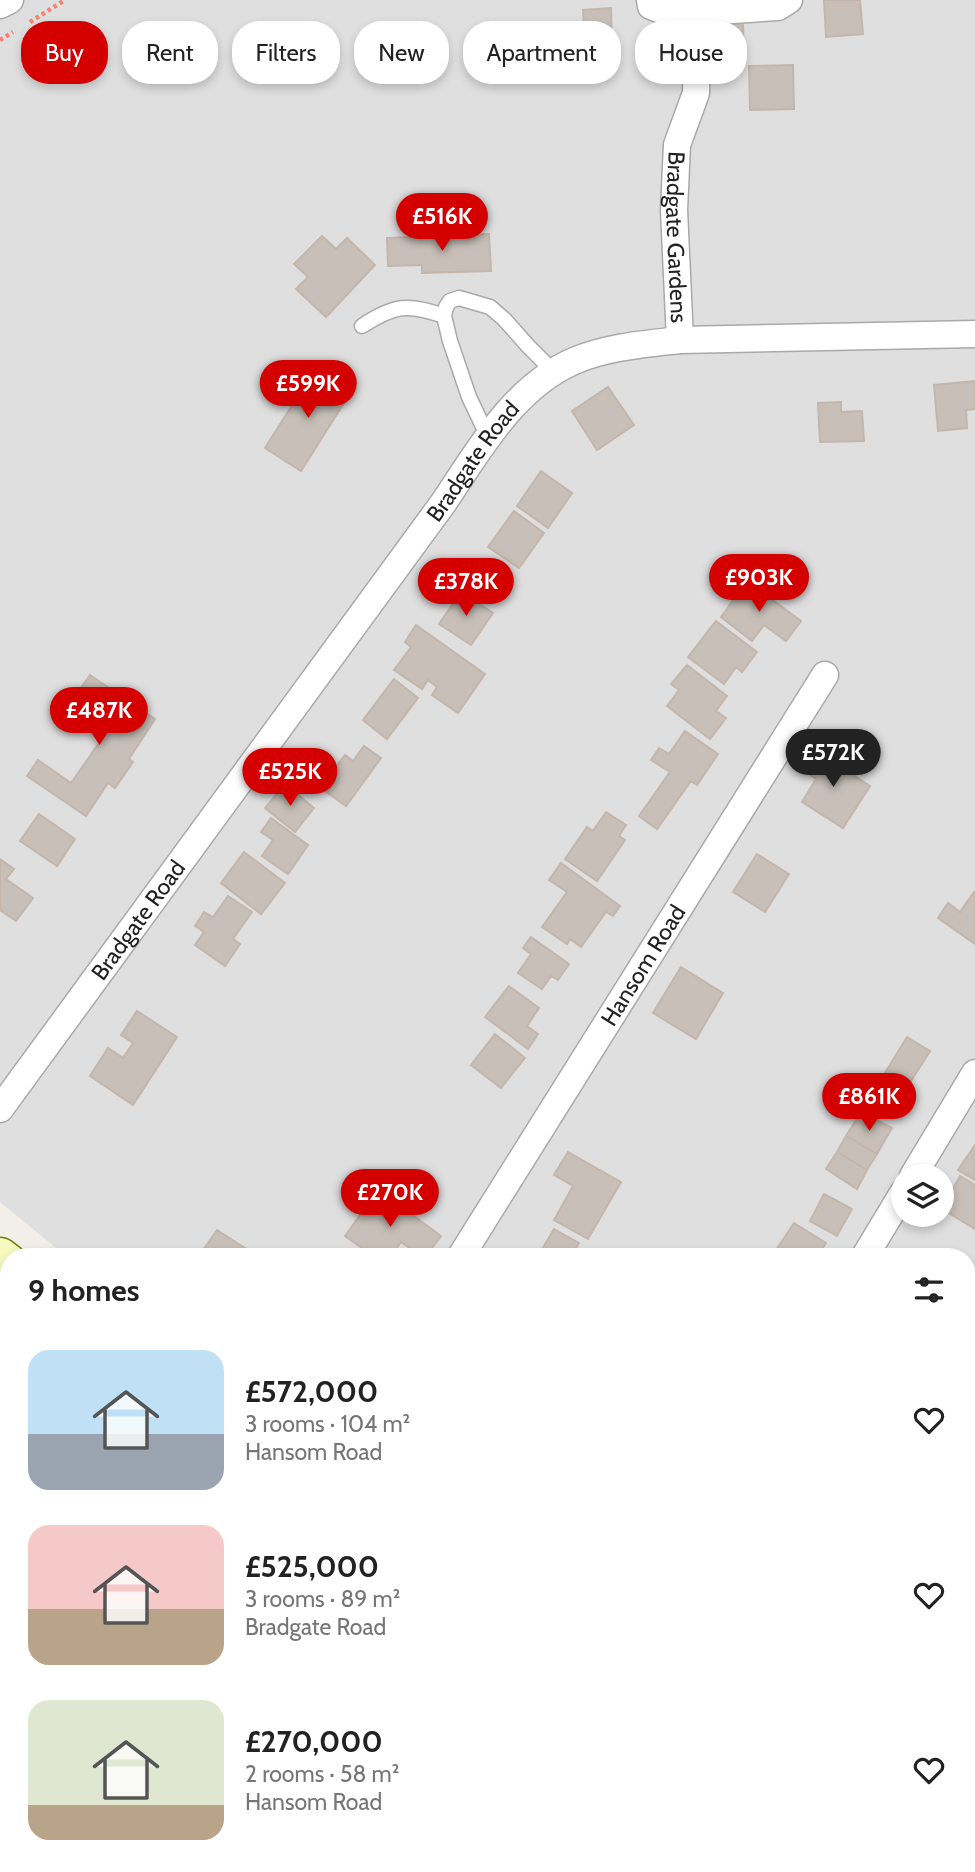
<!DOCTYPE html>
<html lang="en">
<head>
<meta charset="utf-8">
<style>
  :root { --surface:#fff; --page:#f2f2f2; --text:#222; --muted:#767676; --accent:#d40000 }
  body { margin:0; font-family:Cabin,sans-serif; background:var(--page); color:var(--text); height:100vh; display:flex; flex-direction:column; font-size:26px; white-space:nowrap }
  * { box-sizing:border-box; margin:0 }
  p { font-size:23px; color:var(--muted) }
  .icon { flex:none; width:38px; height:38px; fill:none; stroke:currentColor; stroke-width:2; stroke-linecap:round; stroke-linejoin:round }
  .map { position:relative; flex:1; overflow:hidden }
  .panel { position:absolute; left:0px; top:1248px; width:976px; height:625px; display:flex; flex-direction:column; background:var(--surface); border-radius:28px 28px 0 0; box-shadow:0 4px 10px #0003 }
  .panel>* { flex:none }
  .banner { position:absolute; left:21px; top:21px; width:934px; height:63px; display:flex; gap:14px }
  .fabs { position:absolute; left:891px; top:1164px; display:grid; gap:14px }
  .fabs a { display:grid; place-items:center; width:63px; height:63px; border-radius:50%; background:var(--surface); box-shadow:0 4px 10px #0003; font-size:35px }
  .price { position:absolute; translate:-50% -60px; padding:0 16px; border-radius:24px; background:var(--accent); color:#fff; font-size:23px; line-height:46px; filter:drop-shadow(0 2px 4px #0008) }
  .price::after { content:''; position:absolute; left:50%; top:42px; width:21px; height:16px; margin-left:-10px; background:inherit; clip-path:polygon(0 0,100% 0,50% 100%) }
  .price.on { background:#222; color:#fff }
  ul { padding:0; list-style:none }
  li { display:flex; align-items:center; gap:21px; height:175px; padding:0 28px }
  li span { display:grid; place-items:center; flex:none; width:196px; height:140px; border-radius:21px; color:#555 }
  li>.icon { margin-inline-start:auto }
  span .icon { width:84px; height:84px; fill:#fffc; stroke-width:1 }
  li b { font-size:30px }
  h2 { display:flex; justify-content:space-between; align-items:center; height:84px; padding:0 28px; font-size:30px }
  .tag { padding:0 24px; border-radius:28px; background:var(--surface); box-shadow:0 4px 10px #0003; font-size:24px; line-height:63px }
  .tag.on { background:var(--accent); color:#fff }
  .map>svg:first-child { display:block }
  .residential { fill:#e0dfdf; fill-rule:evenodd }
  .building { fill:#c7bfb8; stroke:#c4b6ab; stroke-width:2 }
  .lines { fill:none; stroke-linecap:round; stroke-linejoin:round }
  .service-casing { stroke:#a9a9a9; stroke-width:17 }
  .minor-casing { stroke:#a9a9a9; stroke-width:29 }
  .secondary-casing { stroke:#707d05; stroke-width:41 }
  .path { stroke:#fa8072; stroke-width:4.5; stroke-dasharray:3.5 3.5; stroke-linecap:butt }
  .service { stroke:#fff; stroke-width:14 }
  .minor { stroke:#fff; stroke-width:26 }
  .secondary { stroke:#f7fabf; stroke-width:38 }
  .labels { text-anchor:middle; stroke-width:5; stroke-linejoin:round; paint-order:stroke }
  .street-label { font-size:23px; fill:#222; stroke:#fff }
</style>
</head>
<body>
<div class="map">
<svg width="975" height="1872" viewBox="0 0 975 1872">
  <rect width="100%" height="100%" fill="#f2efe9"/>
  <path class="residential" d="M0,0H975V1872H644L637,1864H968V1256H66L0,1202ZM903,1176H942V1214H903Z
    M0,1294L9,1301V1864H558L564,1872H0Z"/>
  <path class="building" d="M824,0H860L863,34L826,37Z
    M611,8L612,47L585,48L583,10Z
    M743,23L744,63L703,64L702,25Z
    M793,65L794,109L750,110L749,66Z
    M489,234L491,271L422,273V265L388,266L387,238Z
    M322,236L336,249L347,238L375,265L326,317L296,289L308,277L294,264Z
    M315,369L351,392L301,471L265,448Z
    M975,381V409L966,410L967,428L938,431L934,385Z
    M608,387L634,425L597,450L572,411Z
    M841,402V412L862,411L864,441L820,442L818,403Z
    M541,471L572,493L548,528L517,506Z
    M514,511L544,533L519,568L488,547Z
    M481,559L508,576L491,603L464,586Z
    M747,581L801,621L786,641L764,625L752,641L721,617Z
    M461,592L493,613L471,645L439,624Z
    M716,621L757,652L742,672L736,667L724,684L688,657Z
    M416,625L485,674L458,713L432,695L437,687L428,680L422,689L394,670L411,647L405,642Z
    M687,665L727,696L716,711L726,718L710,739L667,706L679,690L671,684Z
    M90,675L155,719L129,759L133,762L115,788L108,783L86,816L27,776L38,760L71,783L108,730L70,704Z
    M394,679L418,698L387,739L363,720Z
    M685,731L718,754L697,785L691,781L657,829L639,816L670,772L651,760L659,748L669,754Z
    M364,746L381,758L346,806L307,778L320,759L334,769L345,755L353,761Z
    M814,749L870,786L843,828L802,802L816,779L801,769Z
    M285,784L314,808L295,832L265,808Z
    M606,812L626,825L619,836L625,840L597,881L565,859L587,827L593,831Z
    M39,814L75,839L57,866L20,841Z
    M271,818L308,845L288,874L262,856L273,840L261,832Z
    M244,852L285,883L261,914L221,883Z
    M757,854L789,874L765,912L733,892Z
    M0,859L14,869L6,879L33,898L16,921L0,910Z
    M561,863L620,906L613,916L606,912L581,947L570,939L567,944L542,927L567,892L549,880Z
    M974,892H975V944L938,918L948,903L960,912Z
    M228,896L252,912L233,939L240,944L225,966L195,945L204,932L195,926L204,912L213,917Z
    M531,937L569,964L558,980L551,976L542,989L518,973L531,954L523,948Z
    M681,967L723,993L696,1039L653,1013Z
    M509,986L539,1008L527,1026L538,1034L528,1049L485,1017Z
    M137,1011L177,1037L133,1105L90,1076L108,1048L123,1058L133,1043L121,1035Z
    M495,1034L525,1058L501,1088L471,1065Z
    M907,1037L930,1051L902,1095L880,1081Z
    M861,1112L892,1128L877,1154L846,1136Z
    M846,1136L877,1154L867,1170L837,1152Z
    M975,1145V1180L958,1170Z
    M568,1152L621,1182L588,1239L554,1220L573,1186L554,1175Z
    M837,1152L867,1170L857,1189L826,1169Z
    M960,1176L975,1185V1229L942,1209Z
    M378,1190L441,1236L426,1256H421L401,1242L391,1256H373L345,1236Z
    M824,1194L852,1209L837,1236L810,1221Z
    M794,1223L826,1243L817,1256H772Z
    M554,1229L579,1243L571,1256H538Z
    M217,1230L251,1252L248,1256H199Z
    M0,1536L9,1545V1570L1,1579L9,1587L0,1597Z
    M9,1791V1864H35L27,1872H0V1800Z
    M975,1824V1858L968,1853V1835Z
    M130,1864H155L146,1872H138Z"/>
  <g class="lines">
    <defs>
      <path id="service" d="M362,326C394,305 408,303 444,316
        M488,437L469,397L450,341L444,316L446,307L450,301L459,298L490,307L504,319L528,346L554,372"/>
      <g id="minor">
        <path id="s1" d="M650,0L651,6L666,12L688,13L697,49L696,93L677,145L674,210L680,340"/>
        <path d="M0,5L10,0"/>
        <path d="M688,13L778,7L789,0"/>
        <path id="s2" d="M0,1109L444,502C479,450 514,387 574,361C607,347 644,344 680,340L975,334"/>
        <path d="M913,1176L975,1073"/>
        <path id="s3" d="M461,1256L825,675"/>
        <path d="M865,1256L903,1193"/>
      </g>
      <path id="secondary" d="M0,1257L9,1264
        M611,1864L618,1872"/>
    </defs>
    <use href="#service" class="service-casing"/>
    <use href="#minor" class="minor-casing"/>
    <use href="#secondary" class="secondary-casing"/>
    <path class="path" d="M30,22L65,0
      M0,40L13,32"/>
    <use href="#service" class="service"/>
    <use href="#minor" class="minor"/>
    <use href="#secondary" class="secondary"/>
  </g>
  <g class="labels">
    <g class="street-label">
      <text dy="8" stroke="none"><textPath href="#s1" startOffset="273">Bradgate Gardens</textPath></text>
      <text dy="8" stroke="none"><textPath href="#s2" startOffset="802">Bradgate Road</textPath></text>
      <text dy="8" stroke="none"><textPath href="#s2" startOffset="234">Bradgate Road</textPath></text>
      <text dy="8" stroke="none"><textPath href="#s3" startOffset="343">Hansom Road</textPath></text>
    </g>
  </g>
</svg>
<div class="fabs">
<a><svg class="icon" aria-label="layers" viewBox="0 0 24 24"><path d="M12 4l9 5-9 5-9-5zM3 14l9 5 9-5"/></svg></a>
</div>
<b class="price" style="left:442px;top:253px">£516K</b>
<b class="price" style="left:308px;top:420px">£599K</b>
<b class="price" style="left:759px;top:614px">£903K</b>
<b class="price" style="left:466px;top:618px">£378K</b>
<b class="price" style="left:99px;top:747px">£487K</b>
<b class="price on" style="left:833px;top:789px">£572K</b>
<b class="price" style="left:290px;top:808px">£525K</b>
<b class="price" style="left:869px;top:1133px">£861K</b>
<b class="price" style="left:390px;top:1229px">£270K</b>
<div class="banner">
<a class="tag on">Buy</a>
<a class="tag">Rent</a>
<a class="tag">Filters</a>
<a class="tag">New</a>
<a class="tag">Apartment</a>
<a class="tag">House</a>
</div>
<section class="panel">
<h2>9 homes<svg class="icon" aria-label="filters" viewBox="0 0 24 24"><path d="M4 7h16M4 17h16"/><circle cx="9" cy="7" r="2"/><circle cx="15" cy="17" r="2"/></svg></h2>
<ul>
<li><span style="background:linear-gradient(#bfe0f5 60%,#9aa5b1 0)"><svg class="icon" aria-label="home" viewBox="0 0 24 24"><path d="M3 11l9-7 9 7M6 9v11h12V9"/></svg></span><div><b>£572,000</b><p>3 rooms · 104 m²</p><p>Hansom Road</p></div><svg class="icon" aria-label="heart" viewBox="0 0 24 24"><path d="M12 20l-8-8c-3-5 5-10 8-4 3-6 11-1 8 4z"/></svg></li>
<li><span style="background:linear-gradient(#f6c9c9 60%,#b9a48a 0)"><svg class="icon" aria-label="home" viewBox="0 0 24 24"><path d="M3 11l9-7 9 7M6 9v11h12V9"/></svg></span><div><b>£525,000</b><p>3 rooms · 89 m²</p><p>Bradgate Road</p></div><svg class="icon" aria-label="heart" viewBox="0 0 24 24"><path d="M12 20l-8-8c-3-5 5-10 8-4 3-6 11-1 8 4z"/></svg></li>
<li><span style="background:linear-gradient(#dfe7d0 75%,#b9a48a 0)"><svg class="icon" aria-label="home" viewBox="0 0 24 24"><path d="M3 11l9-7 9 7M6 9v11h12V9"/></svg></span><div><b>£270,000</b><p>2 rooms · 58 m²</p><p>Hansom Road</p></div><svg class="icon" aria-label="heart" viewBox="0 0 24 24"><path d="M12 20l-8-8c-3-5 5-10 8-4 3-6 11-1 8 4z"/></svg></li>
</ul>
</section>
</div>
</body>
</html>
